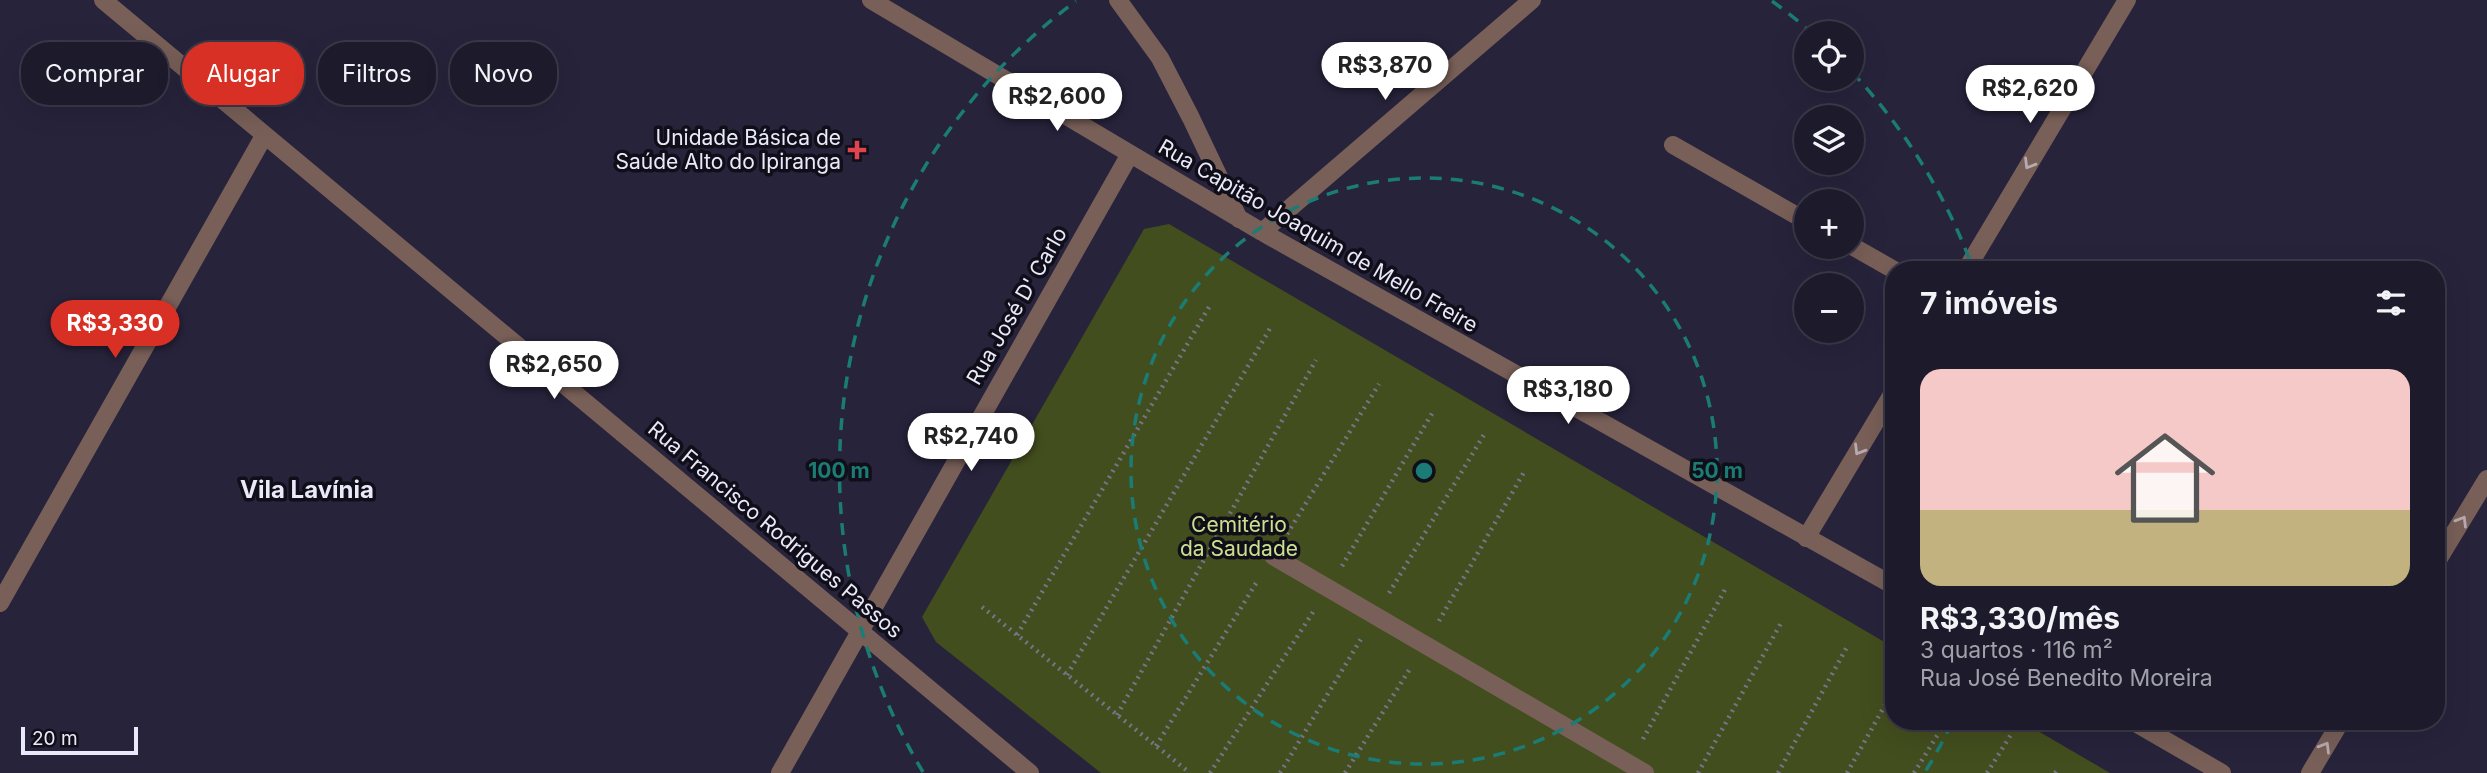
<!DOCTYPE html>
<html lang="pt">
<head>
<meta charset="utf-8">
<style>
  :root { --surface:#1d1a2c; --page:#2a2738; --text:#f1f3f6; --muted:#a0a1a9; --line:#3b3848; --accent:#d93025 }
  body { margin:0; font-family:Inter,sans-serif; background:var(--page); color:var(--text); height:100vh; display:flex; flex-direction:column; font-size:26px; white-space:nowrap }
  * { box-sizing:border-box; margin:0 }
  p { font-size:23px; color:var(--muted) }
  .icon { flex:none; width:38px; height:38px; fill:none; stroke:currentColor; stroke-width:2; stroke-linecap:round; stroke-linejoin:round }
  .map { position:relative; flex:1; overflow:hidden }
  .drawer { position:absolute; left:1885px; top:261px; width:560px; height:469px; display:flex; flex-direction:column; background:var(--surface); border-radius:28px; box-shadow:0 7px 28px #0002,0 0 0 2px var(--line) }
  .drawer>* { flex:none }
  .hud { position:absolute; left:21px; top:42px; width:665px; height:63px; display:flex; gap:14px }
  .tools { position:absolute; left:1794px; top:21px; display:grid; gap:14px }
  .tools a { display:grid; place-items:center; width:70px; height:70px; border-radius:50%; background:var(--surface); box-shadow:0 7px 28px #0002,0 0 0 2px var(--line); font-size:35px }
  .scale { position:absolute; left:21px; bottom:18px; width:117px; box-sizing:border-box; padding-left:7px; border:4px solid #eae9f9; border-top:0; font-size:19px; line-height:24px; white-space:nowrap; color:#eae9f9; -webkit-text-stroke:5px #100e19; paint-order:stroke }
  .price { position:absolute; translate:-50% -60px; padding:0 16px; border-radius:24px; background:#fff; color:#222; font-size:23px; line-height:46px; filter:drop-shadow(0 2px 4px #0008) }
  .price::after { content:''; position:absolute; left:50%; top:42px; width:21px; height:16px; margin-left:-10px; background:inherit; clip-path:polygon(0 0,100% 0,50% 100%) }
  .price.selected { background:var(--accent); color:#fff }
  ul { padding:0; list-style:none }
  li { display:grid; align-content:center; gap:14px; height:371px; padding:0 35px }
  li+li { border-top:2px solid var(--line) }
  li span { display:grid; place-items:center; height:217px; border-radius:21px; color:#555 }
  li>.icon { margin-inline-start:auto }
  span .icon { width:126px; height:126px; fill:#fffc; stroke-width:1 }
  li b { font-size:30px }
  h2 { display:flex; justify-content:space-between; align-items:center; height:84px; padding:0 35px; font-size:30px }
  .pill { padding:0 24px; border-radius:28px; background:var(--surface); box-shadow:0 7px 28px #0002,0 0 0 2px var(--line); font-size:24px; line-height:63px }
  .pill.selected { background:var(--accent); color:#fff }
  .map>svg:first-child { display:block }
  .green { fill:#434e1e }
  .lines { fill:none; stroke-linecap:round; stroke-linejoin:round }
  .path { stroke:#777489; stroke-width:4.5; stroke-dasharray:2 5; stroke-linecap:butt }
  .minor { stroke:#785f58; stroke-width:18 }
  .oneway { stroke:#b7abb1 }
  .ring { fill:none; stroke:#1a7c75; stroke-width:3.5; stroke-dasharray:12 9 }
  .health-dot { fill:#e0444e; stroke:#100e19; stroke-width:2.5 }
  .labels { text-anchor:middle; stroke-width:7; stroke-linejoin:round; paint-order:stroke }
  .poi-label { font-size:21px; fill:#eae9f9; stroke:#100e19; text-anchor:end }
  .street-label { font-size:21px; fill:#eae9f9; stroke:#100e19 }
  .park-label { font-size:21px; fill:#cae08f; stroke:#100e19 }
  .quarter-label { font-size:24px; font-weight:bold; fill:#eae9f9; stroke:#100e19 }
  .centre { fill:#1a7c75; stroke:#100e19; stroke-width:3.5 }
  .ring-label { font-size:21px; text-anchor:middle; font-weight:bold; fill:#1a7c75; stroke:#100e19; stroke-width:7; stroke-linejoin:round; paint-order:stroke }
</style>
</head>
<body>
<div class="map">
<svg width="2487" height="773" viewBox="0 0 2487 773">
  <rect width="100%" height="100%" fill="#27233b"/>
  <path class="green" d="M1169,224L1893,647L1894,721H2021L2110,773H1101L936,642L922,617L1144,229Z"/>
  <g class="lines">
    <path class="path" d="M1287,534L1379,384
      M1342,566L1434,410
      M1389,593L1485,433
      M982,607L1190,773
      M1439,621L1524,472
      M1017,635L1209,307
      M1067,675L1272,325
      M1117,715L1316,360
      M1643,739L1727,586
      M1156,746L1258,580
      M1210,773L1313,612
      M1280,773L1361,639
      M1345,773L1411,667
      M1698,773L1781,623
      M1778,773L1848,645
      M1847,773L1890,696
      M1914,773L1943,726
      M1987,773L2012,733
      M2055,773L2058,769"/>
    <path class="minor" d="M103,0L1030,773
      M871,0L1262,232L1894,586
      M1118,0L1160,58L1191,118L1239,219
      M1673,145L1806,221
      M1262,232L1532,0
      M1852,246L1894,270
      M1966,270L2127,0
      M1806,538L1894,391
      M1273,556L1645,773
      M2436,563L2487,479
      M0,603L264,136
      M2132,721L2222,773
      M780,773L1130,154
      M2310,773L2341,721"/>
  </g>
  <defs><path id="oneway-chevron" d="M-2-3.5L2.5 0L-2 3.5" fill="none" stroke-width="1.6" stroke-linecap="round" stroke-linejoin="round" transform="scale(1.75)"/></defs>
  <g class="oneway">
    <use href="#oneway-chevron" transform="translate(2029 164) rotate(121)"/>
    <use href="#oneway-chevron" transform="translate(1859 450) rotate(121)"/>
    <use href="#oneway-chevron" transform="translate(2462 521) rotate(-59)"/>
    <use href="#oneway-chevron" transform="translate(2325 747) rotate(-59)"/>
  </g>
  <g class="ring">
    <circle cx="1424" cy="471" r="293"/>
    <path d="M1952 723A585 585 0 0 1 1925 772M923 772A585 585 0 0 1 1076 1M1772 1A585 585 0 0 1 1812 33M1852 72A585 585 0 0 1 1972 266"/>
  </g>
  <path class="health-dot" d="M853.5 139.5h7v7h7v7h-7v7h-7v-7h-7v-7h7z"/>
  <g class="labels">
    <g class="poi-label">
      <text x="841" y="145">Unidade Básica de<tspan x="841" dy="24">Saúde Alto do Ipiranga</tspan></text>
    </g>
    <g class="street-label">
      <text transform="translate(1318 236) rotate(30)" y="7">Rua Capitão Joaquim de Mello Freire</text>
      <text transform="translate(1017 306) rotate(-60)" y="7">Rua José D' Carlo</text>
      <text transform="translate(775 530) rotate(40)" y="7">Rua Francisco Rodrigues Passos</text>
    </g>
    <g class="park-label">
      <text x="1239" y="532">Cemitério<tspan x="1239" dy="24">da Saudade</tspan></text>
    </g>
    <g class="quarter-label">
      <text x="307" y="498">Vila Lavínia</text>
    </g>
  </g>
  <circle cx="1424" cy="471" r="10" class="centre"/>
  <g class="ring-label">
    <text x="1717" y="478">50 m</text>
    <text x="839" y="478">100 m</text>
  </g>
</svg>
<div class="tools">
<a><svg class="icon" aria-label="locate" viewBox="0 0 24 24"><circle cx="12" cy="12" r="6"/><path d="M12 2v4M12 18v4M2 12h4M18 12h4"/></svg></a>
<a><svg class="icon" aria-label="layers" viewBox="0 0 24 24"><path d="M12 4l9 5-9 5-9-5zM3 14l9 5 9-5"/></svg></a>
<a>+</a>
<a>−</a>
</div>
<div class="scale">20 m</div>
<b class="price" style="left:1385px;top:102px">R$3,870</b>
<b class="price" style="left:2030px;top:125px">R$2,620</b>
<b class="price" style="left:1057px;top:133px">R$2,600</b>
<b class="price selected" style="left:115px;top:360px">R$3,330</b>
<b class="price" style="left:554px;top:401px">R$2,650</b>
<b class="price" style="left:1568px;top:426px">R$3,180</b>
<b class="price" style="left:971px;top:473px">R$2,740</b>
<div class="hud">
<a class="pill">Comprar</a>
<a class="pill selected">Alugar</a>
<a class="pill">Filtros</a>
<a class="pill">Novo</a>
</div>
<section class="drawer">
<h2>7 imóveis<svg class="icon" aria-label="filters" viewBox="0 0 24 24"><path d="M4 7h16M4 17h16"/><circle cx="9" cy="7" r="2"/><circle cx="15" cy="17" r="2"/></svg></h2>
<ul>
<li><span style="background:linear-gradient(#f6c9c9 65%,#c2b280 0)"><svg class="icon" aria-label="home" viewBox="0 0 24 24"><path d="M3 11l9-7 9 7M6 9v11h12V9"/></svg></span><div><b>R$3,330/mês</b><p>3 quartos · 116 m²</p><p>Rua José Benedito Moreira</p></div></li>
</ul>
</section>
</div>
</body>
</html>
